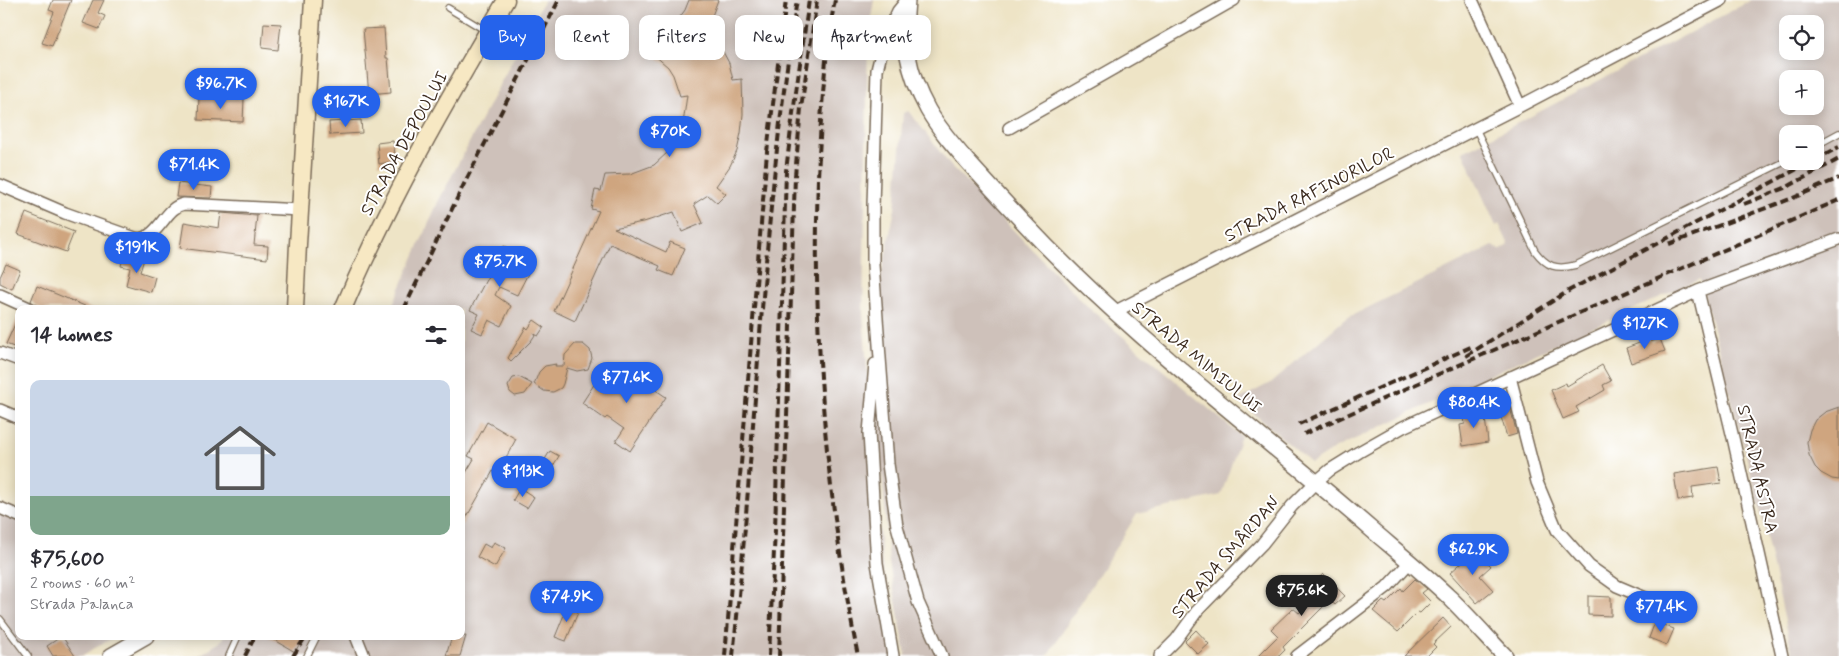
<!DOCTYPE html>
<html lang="en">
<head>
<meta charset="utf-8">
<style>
  :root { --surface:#fff; --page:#f7f7f7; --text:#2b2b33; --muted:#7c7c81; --accent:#2563eb }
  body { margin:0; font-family:Mynerve,sans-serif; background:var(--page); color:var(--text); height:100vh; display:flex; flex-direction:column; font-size:19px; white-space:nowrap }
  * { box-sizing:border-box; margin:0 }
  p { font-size:16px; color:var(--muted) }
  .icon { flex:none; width:28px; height:28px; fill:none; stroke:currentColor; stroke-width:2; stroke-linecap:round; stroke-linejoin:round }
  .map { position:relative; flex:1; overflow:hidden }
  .panel { position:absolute; left:15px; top:305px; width:450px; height:335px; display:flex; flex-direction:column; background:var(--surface); border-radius:10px; box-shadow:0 2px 12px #0003 }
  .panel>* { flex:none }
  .hud { position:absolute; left:480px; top:15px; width:475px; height:45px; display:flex; gap:10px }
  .fabs { position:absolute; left:1779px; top:15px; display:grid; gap:10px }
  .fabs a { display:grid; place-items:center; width:45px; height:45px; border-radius:10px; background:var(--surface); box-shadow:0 2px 12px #0003; font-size:25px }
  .price { position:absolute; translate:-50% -42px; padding:0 11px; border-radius:18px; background:var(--accent); color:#fff; font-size:16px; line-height:32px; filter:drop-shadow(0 1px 2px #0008) }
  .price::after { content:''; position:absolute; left:50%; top:30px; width:15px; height:11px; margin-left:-8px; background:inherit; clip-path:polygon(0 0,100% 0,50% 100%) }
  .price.selected { background:#222; color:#fff }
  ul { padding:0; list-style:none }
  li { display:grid; align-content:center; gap:10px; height:265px; padding:0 15px }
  li span { display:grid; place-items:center; height:155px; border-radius:10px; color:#555 }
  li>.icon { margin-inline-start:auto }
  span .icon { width:90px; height:90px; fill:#fffc; stroke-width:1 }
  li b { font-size:21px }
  h2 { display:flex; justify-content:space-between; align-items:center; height:60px; padding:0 15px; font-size:21px }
  .tag { padding:0 18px; border-radius:10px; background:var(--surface); box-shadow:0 2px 12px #0003; font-size:18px; line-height:45px }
  .tag.selected { background:var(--accent); color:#fff }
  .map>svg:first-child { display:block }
  .industrial { fill:#cec1ba; fill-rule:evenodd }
  .building { fill:#cfa57f }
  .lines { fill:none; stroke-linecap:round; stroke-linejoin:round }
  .service-casing { stroke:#7a6b59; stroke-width:8 }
  .minor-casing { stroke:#7a6b59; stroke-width:14 }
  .tertiary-casing { stroke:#7a6b59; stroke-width:18 }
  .secondary-casing { stroke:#7a6b59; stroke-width:19 }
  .service { stroke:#fff; stroke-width:5.5 }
  .minor { stroke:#fff; stroke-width:11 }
  .tertiary { stroke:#fff; stroke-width:15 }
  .secondary { stroke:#f7e8c3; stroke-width:16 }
  .rail { stroke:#3b2a1e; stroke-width:4; stroke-dasharray:8 4; stroke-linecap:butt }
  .labels { text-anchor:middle; stroke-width:4; stroke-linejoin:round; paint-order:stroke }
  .street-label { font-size:18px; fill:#3b2a1e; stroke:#fff }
</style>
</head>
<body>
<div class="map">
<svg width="1839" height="656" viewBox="0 0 1839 656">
  <rect width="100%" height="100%" fill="#fff"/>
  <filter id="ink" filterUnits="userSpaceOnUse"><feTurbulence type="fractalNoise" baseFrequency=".02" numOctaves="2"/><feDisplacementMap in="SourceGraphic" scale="10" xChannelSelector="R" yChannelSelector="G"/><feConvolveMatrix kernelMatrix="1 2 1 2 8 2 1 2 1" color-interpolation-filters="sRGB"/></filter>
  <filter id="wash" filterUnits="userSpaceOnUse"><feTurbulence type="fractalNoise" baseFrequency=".0096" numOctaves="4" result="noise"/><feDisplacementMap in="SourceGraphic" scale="20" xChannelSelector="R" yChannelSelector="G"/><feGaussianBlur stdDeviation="1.12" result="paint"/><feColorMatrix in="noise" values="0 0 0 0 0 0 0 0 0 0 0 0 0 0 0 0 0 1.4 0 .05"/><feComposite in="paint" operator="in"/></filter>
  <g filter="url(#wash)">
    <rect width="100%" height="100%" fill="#eee4c6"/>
    <path class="industrial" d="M544,0H874L868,40L863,314L882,565L897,656H198L220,642L224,636H461V309H391L438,202Z
      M1752,0H1839V656H1793L1759,505L1700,279L1507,367L1334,449L1311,463L1238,400L1272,382L1345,319L1493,246L1501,250L1509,245L1499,224L1496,226L1463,152ZM1788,24H1815V51H1788ZM1788,79H1815V106H1788ZM1788,134H1815V161H1788Z
      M909,111L950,165L1090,309L1241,436L1221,495L1137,514L1047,656H906L889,563L871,325L895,209L903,113Z
      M0,512L19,519V636H116L81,656H0Z"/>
    <g id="blocks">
      <path class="building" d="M53,0H71L52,46L42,43L54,12L49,10Z
        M93,0H104L98,13L105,16L99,29L83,23Z
        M689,0H718L707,29L722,50L729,63L733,80L742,79L743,114L741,133L737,151L730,166L716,186L726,194L717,203L708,195L694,204L703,223L682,232L674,212L647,221L614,228L666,252L670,242L685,248L673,276L658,270L660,266L610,244L575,321L554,311L599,211L591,209L595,190L601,191L605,175L630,174L654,165L668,152L674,144L683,124L687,95L680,96L673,75L668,67L653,54L685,10Z
        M264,23L281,24L278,50L262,48Z
        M384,28L386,58H388L391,92L369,94L363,29Z
        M199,97L244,99L243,122L198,120Z
        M361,120L362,133L330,135L329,122Z
        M393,141L396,161L379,164L377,143Z
        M178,183L212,187L211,198L176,197Z
        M26,213L74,232L66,252L18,234Z
        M221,213L257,216L254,245L268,246L267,259L180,248L184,222L219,228Z
        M504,246L534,262L517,295L499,287L495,295L511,306L501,326L489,320L482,334L471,329L479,314L470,310Z
        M124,254L144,259L140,272L155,277L151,292L126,285L130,268L121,266Z
        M6,264L20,270L12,289L0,283V277Z
        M37,286L92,309H43L38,307L31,301Z
        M19,315V349L6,344Z
        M534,320L544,327L538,336L533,333L535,335L531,341L511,361L508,358L526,327L528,329Z
        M1650,339L1651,342L1660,339L1665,351L1631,363L1626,348Z
        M575,344H583L590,350L592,358L588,369L577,371L567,368L563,384L561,388L553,392L544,391L534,384L539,372L545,366L556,364L555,366H564L565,355Z
        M633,362L650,373L644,382L666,397L630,451L616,441L624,429L607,417L605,419L582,403L597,380L614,390Z
        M1602,365L1611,381L1603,385L1605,390L1576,407L1579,412L1563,419L1551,390L1566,383L1567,386Z
        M519,377L532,384L525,394L515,396L510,392L508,386L513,378Z
        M1509,404L1517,434L1507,437L1498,407Z
        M1839,407V480L1832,479L1821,473L1815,467L1809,455L1807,442L1810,430L1815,420L1825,412Z
        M1476,410L1477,419L1485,418L1488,442L1463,446L1460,425L1465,424L1463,412Z
        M487,422L516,439L497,474L493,471L461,527V481L474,459L468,456Z
        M550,451L559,456L547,476L538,471Z
        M1718,467L1721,483L1692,487L1693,498L1678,500L1674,474Z
        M520,488L534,497L527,508L513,500Z
        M494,542L506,548L495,567L477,557L484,544L491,548Z
        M1476,550L1491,566L1480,576L1493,590L1477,603L1450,573Z
        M1323,574L1345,596L1335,605L1330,600L1283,647L1285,650L1279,656H1258L1278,636L1271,629L1293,608L1299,613L1322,591L1314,583Z
        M1415,579L1427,589L1422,593L1431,602L1420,613L1418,612L1398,632L1373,611L1383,601L1386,603L1401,588L1403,591Z
        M1588,596L1611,597V616L1588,615Z
        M568,605L579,610L566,641L555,637Z
        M1443,618L1451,627L1433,644L1436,647L1427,656H1404Z
        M1655,622L1674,629L1667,645L1649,638Z
        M1196,630L1209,644L1198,654L1185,641Z
        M62,636L75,656H53L47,646Z
        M268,636H304L295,652Z
        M452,636H466L460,656H446Z"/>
    </g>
  </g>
  <g filter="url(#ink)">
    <use href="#blocks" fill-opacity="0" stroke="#7a6b59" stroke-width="1"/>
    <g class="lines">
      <defs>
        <path id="service" d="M448,8L486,31
          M1476,129L1535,251C1547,267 1556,270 1576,265L1788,160
          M1815,146L1839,133
          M0,619L28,656
          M229,656L238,636
          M307,656L317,636"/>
        <path id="minor" d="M907,0L898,11L885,38L877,70L873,206V265L888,464L897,526L918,602L942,656
          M1472,0L1520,106
          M1009,128L1234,0
          M0,185L65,213L138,239C160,237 165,207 184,204L300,210
          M1698,291L1734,442L1782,656
          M0,295L31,309
          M1114,312L1520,106L1722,0
          M0,353L19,360
          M875,364L869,433L877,563L893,656
          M1510,377L1537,482L1557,530L1589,566L1617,586L1683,614
          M0,410L19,418
          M0,508L19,516
          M356,636L364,656
          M1160,656L1176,640L1197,611L1262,544L1292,506L1317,481L1330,470L1359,452L1403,427L1698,291L1839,239
          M1297,656L1387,587L1410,562"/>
        <path id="tertiary" d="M907,0C903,42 907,72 928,110C939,129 953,145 967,161C986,182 1006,204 1026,225C1131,337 1256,429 1372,530C1399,553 1426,575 1451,599C1470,618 1487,637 1505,656
          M111,656L146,636"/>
        <path id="secondary" d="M295,309L298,244L313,0
          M343,309C388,202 447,100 506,0"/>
      </defs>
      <use href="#service" class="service-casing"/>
      <use href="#minor" class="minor-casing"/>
      <use href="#tertiary" class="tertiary-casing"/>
      <use href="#secondary" class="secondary-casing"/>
      <use href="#service" class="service"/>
      <use href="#minor" class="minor"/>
      <use href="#tertiary" class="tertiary"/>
      <use href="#secondary" class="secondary"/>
      <path class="rail" d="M835,0C825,51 822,103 819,155C811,323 825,491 858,656
        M1815,160L1839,147
        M1744,204L1787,187L1839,159
        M1669,244L1793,198L1839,178
        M404,309L464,184L559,0
        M1466,356L1570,290L1812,161
        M1299,424L1473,346
        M1304,434L1441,373L1839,200
        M245,656L255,636
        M293,656L306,636
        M725,656L767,152L786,0
        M733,656C756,438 762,217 797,0
        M769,656L775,530L786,171L793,113L809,0
        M779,656L795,176L801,108L817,0"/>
    </g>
  </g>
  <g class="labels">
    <g class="street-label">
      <text transform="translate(404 143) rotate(-61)" y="6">STRADA DEPOULUI</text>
      <text transform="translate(1309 194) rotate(-27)" y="6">STRADA RAFINORILOR</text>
      <text transform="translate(1197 357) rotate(40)" y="6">STRADA MIMIULUI</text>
      <text transform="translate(1758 469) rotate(77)" y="6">STRADA ASTRA</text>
      <text transform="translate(1225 557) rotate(-49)" y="6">STRADA SMÂRDAN</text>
    </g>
  </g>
</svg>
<div class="fabs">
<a><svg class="icon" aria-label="locate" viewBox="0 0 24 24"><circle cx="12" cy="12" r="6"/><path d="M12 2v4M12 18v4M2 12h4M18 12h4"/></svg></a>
<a>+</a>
<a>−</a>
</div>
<b class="price" style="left:221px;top:110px">$96.7K</b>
<b class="price" style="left:346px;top:128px">$167K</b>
<b class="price" style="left:670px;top:158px">$70K</b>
<b class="price" style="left:194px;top:191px">$71.4K</b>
<b class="price" style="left:137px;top:274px">$191K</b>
<b class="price" style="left:500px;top:288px">$75.7K</b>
<b class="price" style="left:1645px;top:350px">$127K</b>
<b class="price" style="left:627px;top:404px">$77.6K</b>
<b class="price" style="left:1474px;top:429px">$80.4K</b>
<b class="price" style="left:523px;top:498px">$113K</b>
<b class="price" style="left:1473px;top:576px">$62.9K</b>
<b class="price selected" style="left:1302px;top:617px">$75.6K</b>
<b class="price" style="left:567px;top:623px">$74.9K</b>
<b class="price" style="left:1661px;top:633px">$77.4K</b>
<div class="hud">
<a class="tag selected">Buy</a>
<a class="tag">Rent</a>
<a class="tag">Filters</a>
<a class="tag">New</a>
<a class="tag">Apartment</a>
</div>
<section class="panel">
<h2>14 homes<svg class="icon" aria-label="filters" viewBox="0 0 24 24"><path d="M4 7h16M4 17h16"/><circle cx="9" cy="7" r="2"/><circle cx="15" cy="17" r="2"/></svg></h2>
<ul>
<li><span style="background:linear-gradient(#c9d6e8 75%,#7fa58c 0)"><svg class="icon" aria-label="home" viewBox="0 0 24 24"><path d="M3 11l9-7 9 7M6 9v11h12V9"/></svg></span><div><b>$75,600</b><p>2 rooms · 60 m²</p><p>Strada Palanca</p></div></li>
</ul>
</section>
</div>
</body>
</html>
